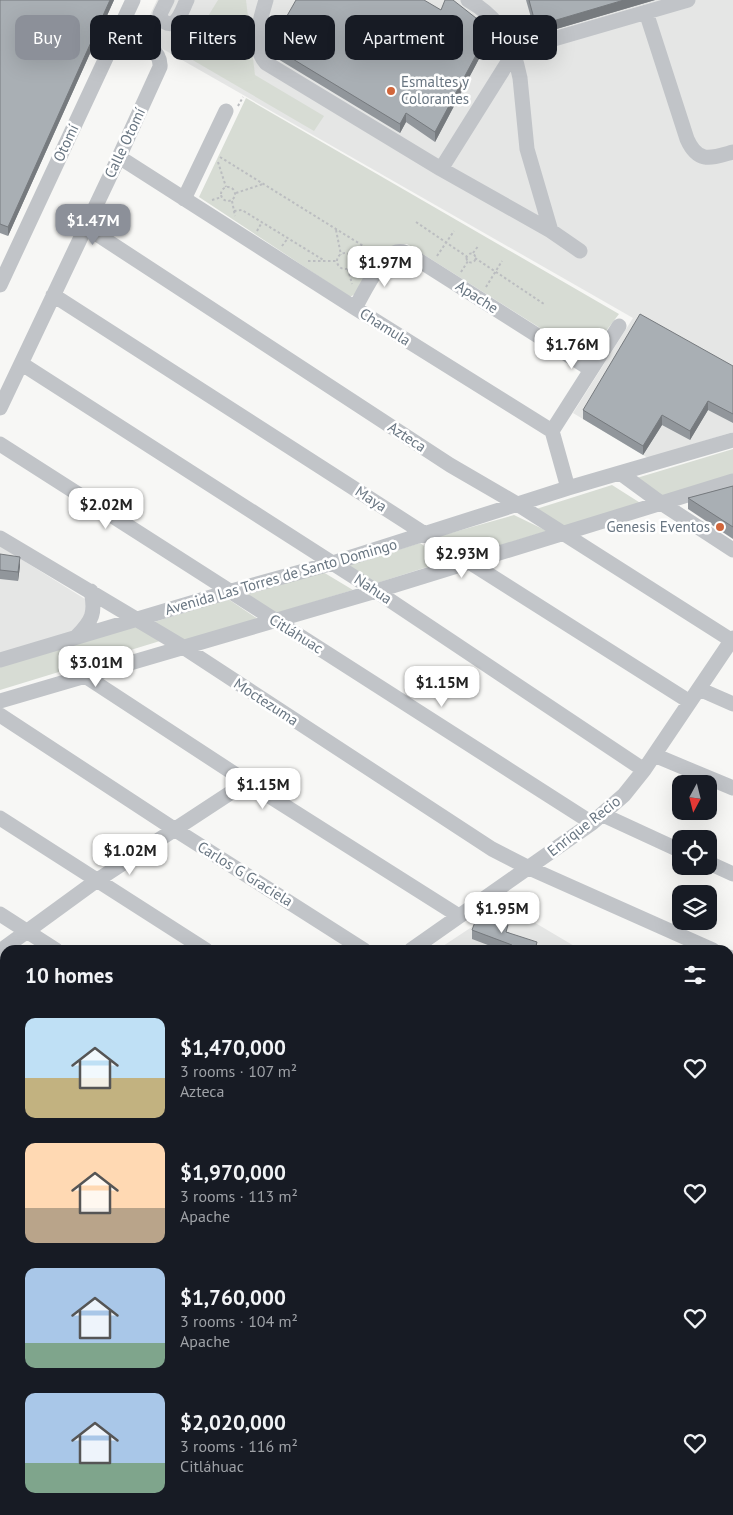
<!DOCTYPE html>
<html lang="en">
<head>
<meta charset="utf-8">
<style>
  :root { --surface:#171b24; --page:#20242c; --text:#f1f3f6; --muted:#9ea1a6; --accent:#8c9099 }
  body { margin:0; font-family:"PT Sans",sans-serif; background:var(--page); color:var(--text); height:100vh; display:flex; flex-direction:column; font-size:19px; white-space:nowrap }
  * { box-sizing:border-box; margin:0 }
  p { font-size:16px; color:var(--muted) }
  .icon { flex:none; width:28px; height:28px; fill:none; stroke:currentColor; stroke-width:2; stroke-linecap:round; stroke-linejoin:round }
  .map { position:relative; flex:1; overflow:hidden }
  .panel { position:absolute; left:0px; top:945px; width:734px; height:570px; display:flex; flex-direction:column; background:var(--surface); border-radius:15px 15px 0 0; box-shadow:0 5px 20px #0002 }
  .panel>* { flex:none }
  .hud { position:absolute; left:15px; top:15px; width:704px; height:45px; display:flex; gap:10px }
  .needle { width:32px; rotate:187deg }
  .controls { position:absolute; left:672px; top:775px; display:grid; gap:10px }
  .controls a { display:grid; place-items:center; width:45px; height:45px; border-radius:10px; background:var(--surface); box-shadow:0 5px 20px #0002; font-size:25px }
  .price { position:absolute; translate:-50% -42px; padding:0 11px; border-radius:10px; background:#fff; color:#222; font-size:16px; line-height:32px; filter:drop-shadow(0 1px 2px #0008) }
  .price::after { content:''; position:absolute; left:50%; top:30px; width:15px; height:11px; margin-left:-8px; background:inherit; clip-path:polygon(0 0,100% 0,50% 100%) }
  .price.selected { background:var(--accent); color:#fff }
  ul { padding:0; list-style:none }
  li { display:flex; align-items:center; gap:15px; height:125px; padding:0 25px }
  li span { display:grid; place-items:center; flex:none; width:140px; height:100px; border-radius:10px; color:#555 }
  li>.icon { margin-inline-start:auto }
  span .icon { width:60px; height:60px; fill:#fffc; stroke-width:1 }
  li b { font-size:21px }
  h2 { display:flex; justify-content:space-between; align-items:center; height:60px; padding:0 25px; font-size:21px }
  .pill { padding:0 18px; border-radius:10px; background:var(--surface); box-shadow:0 5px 20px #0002; font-size:18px; line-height:45px }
  .pill.selected { background:var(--accent); color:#fff }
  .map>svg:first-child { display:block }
  .built { fill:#e5e6e5 }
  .green { fill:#d7dcd4 }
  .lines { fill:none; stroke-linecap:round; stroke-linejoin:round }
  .path { stroke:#bbbdc0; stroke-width:2; stroke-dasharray:2.5 2.5; stroke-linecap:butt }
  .minor { stroke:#c1c4c8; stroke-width:15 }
  .wall { fill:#91969b }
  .shaded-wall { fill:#767a7e }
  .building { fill:#a9afb4; stroke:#767a7e }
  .poi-dot { fill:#d1663b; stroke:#fff; stroke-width:2 }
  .labels { text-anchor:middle; stroke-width:5; stroke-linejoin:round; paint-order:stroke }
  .poi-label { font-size:15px; fill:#697682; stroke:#fff; text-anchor:start }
  .street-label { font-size:15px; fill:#697682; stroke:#fff }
</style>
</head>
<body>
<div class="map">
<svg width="733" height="1515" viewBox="0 0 733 1515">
  <rect width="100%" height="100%" fill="#f7f7f5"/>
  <path class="built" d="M157,0H733V432L648,458L573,413L633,318L140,36Z
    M0,546L85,599L88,618L80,630L0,654Z
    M505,905L581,950H437Z"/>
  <path class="green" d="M218,0H246L255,75L324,116L314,131L184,55Z
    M246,98L619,314L586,357L407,244L383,248L355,294L350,297L199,197Z
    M733,449V477L659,500L630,480Z
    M612,485L642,504L562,527L533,510Z
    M514,515L547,531L463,557L433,538Z
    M420,543L446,561L374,584L346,566Z
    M323,572L353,590L274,614L246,595Z
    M228,599L258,619L183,642L151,623Z
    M135,624L160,641L0,690V663Z
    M5,1245V1361L0,1358V1248Z"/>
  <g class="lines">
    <path class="path" d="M238,106L243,97
      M220,157L373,252
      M218,162L226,187
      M221 194a7 7 0 1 1 14 0a7 7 0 1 1-14 0Z
      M236,193L263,184
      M212,200L222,197
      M232,201L235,216
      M234,211L242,210L325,261
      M416,222L466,256
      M336,230L341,255
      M257,231L262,222
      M282,246L288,238
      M473,253L479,245
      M337 261a8 8 0 1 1 16 0a8 8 0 1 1-16 0Z
      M466.5 258a4.5 4.5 0 1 1 9 0a4.5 4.5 0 1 1-9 0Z
      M437,256L454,231
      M475,258L544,304
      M353,260H368
      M308,261H338
      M348,269L352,284
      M461,272L468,261
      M486,287L502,261"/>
    <path class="minor" d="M167,0L160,14L161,19C176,33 181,12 187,0
      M266,0C260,20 251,46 266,63L441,169L551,231L580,251
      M468,0C500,18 513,43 520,78L527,149L551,231
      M646,12L687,139C698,164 711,158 733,152
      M540,43L688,0
      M119,157L355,308L552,431L568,488
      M441,169L513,54
      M184,199L226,111
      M86,227L450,465L517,504L731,640
      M0,285L133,0
      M53,295L425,534L690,702
      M355,308C363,294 379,259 394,253C400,250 406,252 412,256L590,369
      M22,364L376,591L644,770
      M0,408L119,157L160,67C162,48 134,36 120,28
      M552,431L619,326
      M0,444C197,571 395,696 592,823
      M620,473L661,503L733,550
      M0,538L183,647L492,849L529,868L713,950
      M77,636C92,621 96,613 91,591
      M0,660L228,592L333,563L568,488L733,440
      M85,676L247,782L459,916
      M699,689L733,704
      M0,701L376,591L733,481
      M0,715L174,829L364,950
      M654,755L733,788
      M603,815L681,851
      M0,818L206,950
      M709,863L733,874
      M0,914L56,950
      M411,950L592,823L624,795L644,770L733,638
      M0,951L96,881L247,782
      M729,957L733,959
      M0,1008L5,1011
      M729,1042L733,1031
      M0,1104L5,1107
      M729,1134L733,1136
      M0,1143L5,1140
      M0,1234L5,1230
      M729,1235L733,1238
      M729,1333L733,1335
      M0,1369L5,1372
      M729,1423L733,1426
      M0,1465L5,1469
      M64,1510L71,1515
      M220,1510L229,1515
      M382,1510L391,1515
      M534,1510L542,1515
      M722,1510L730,1515
      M98,1515L101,1510
      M426,1515L429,1510"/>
  </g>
  <path class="wall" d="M0,0H114L8,236L0,233Z
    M526,0H655L536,35Z
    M490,38L435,142L406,122L400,133L273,56L271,53V44Z
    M733,366V423L708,410L690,440L662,425L643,455L583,419V410Z
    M733,486V539L688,509V498Z
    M0,554L20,566L18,581L0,579Z
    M472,930L508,932L537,950H501L472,939Z"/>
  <path class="shaded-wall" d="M110,0H114L8,236V227Z
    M624,0H655L536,35V26Z
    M490,29V38L435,142V132Z
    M406,113V122L400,133V124Z
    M708,401V410L690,440V431Z
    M662,415V425L643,455V446Z
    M20,557V566L18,581V572Z"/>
  <path class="building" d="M0,0H110L8,227L0,224Z
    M296,0H424L441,10L445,0H453L490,29L435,132L406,113L400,124L273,47L271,44Z
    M529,0H624L536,26Z
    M640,314L733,366V414L708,401L690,431L662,415L643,446L583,410Z
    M733,486V527L688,498Z
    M0,554L20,557L18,572L0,570Z
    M478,914L508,925L506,932L537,942L535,950H510L512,945L472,930Z
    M443,947L452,950H442Z"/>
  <g class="poi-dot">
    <circle cx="391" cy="91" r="5"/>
    <circle cx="720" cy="527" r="5"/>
  </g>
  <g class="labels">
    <g class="poi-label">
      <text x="401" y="87">Esmaltes y<tspan x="401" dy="17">Colorantes</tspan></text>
      <text x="710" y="532" text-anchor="end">Genesis Eventos</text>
    </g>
    <g class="street-label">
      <text transform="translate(66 143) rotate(-65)" y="5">Otomí</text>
      <text transform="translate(125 143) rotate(-65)" y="5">Calle Otomí</text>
      <text transform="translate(477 297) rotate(33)" y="5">Apache</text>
      <text transform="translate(385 327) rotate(32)" y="5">Chamula</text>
      <text transform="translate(407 437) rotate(33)" y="5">Azteca</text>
      <text transform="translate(371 499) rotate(33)" y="5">Maya</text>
      <text transform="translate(281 577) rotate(-16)" y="5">Avenida Las Torres de Santo Domingo</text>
      <text transform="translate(373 589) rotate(33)" y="5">Nahua</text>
      <text transform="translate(296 634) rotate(32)" y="5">Citláhuac</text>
      <text transform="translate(266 702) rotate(33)" y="5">Moctezuma</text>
      <text transform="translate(584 826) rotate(-38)" y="5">Enrique Recio</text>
      <text transform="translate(245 874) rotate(32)" y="5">Carlos G Graciela</text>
    </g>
  </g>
</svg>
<div class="controls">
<a><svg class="needle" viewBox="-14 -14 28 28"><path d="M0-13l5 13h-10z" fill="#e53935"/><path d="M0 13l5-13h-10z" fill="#9ea1a6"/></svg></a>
<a><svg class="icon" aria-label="locate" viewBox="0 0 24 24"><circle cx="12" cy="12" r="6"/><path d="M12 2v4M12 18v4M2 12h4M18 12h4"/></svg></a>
<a><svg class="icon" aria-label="layers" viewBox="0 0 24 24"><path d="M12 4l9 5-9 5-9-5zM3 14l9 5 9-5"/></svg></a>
</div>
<b class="price selected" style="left:93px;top:246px">$1.47M</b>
<b class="price" style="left:385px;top:288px">$1.97M</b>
<b class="price" style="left:572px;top:370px">$1.76M</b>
<b class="price" style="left:106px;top:530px">$2.02M</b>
<b class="price" style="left:462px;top:579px">$2.93M</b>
<b class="price" style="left:96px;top:688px">$3.01M</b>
<b class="price" style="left:442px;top:708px">$1.15M</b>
<b class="price" style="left:263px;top:810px">$1.15M</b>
<b class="price" style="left:130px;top:876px">$1.02M</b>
<b class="price" style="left:502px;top:934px">$1.95M</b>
<div class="hud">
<a class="pill selected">Buy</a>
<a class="pill">Rent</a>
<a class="pill">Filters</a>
<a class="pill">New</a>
<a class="pill">Apartment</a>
<a class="pill">House</a>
</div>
<section class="panel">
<h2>10 homes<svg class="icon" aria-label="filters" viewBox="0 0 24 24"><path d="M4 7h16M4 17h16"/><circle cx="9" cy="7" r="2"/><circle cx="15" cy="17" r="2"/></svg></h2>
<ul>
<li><span style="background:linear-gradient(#bfe0f5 60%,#c2b280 0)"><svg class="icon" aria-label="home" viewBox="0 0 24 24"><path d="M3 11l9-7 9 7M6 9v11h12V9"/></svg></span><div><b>$1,470,000</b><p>3 rooms · 107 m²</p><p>Azteca</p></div><svg class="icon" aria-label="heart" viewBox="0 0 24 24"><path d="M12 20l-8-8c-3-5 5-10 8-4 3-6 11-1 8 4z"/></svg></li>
<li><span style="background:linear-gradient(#ffd9b3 65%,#b9a48a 0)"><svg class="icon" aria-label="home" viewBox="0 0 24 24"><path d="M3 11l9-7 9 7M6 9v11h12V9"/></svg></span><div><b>$1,970,000</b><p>3 rooms · 113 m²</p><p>Apache</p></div><svg class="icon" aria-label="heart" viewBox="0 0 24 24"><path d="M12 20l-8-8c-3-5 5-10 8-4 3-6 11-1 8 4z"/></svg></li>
<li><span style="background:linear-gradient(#a9c7e8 75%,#7fa58c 0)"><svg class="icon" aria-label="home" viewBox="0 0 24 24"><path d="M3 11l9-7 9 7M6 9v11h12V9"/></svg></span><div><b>$1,760,000</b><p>3 rooms · 104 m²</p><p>Apache</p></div><svg class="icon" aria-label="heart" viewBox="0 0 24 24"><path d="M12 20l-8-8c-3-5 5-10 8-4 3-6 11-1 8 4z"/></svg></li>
<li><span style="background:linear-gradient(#a9c7e8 70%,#7fa58c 0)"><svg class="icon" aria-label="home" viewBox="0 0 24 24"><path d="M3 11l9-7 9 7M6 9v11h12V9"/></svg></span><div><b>$2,020,000</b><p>3 rooms · 116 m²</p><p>Citláhuac</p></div><svg class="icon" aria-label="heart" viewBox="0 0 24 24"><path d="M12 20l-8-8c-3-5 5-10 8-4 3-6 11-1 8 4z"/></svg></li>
</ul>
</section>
</div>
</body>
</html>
